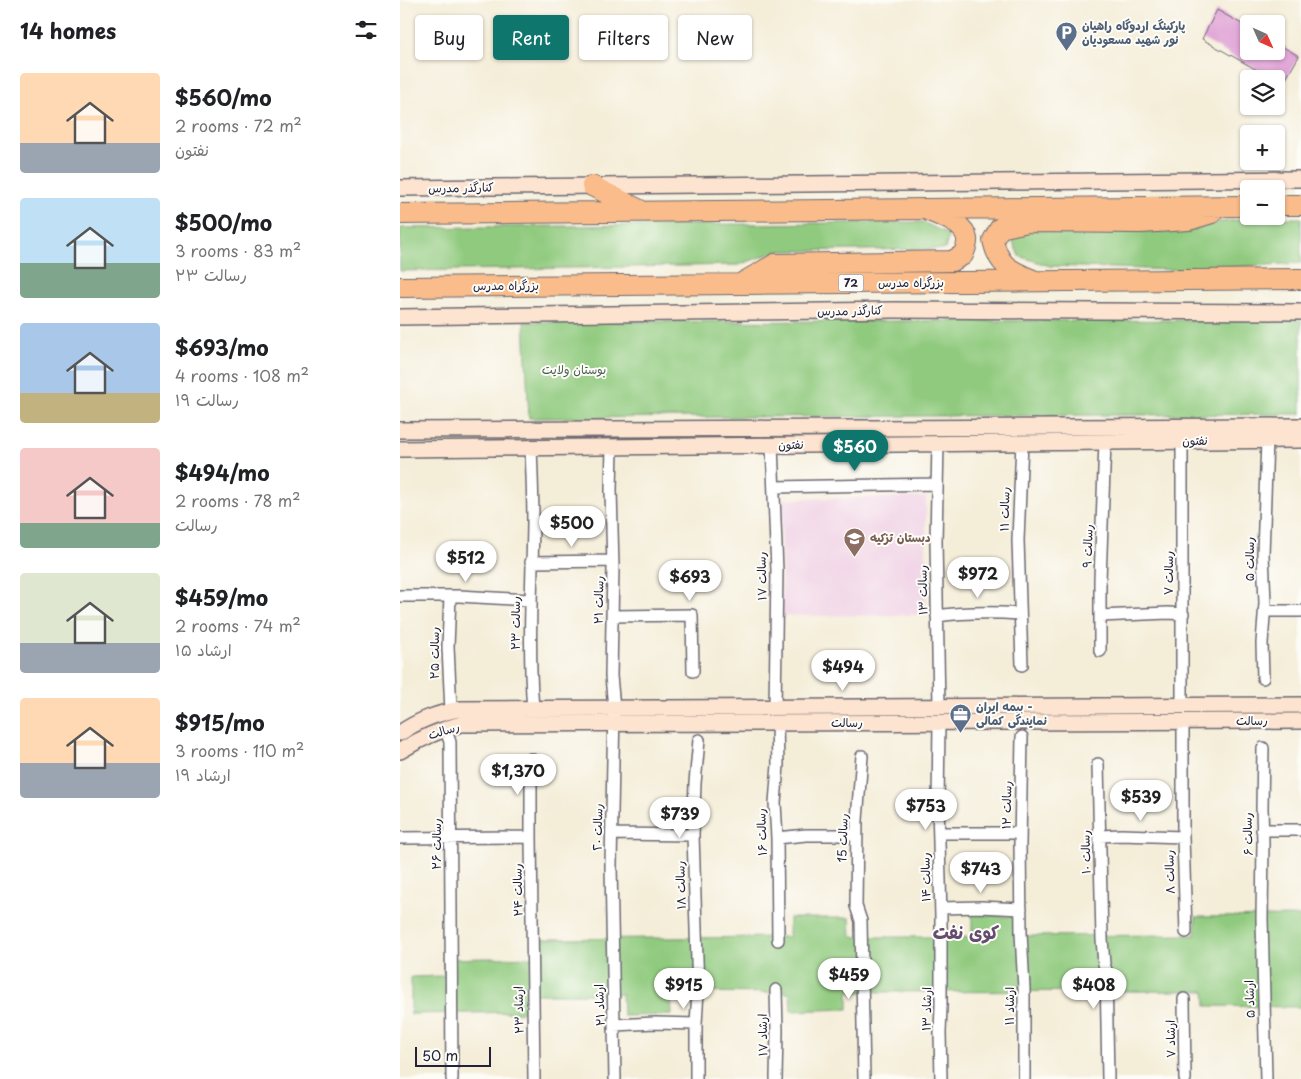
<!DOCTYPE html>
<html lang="en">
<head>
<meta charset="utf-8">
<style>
  :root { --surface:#fff; --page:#f6f6f6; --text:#202124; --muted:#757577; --accent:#0f766e }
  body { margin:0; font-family:"Playpen Sans","Playpen Sans Arabic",sans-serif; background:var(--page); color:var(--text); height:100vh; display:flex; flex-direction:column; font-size:19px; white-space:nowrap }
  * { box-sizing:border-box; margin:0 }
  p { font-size:16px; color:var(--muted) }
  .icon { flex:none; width:28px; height:28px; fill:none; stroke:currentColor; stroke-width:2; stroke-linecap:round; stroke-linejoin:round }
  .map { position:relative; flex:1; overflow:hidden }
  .sheet { display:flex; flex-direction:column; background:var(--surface); width:400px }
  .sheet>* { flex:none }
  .top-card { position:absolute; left:15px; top:15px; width:475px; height:45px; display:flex; gap:10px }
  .needle { width:32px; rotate:135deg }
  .controls { position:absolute; left:840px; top:15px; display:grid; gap:10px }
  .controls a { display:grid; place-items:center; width:45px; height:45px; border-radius:5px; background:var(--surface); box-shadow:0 1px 4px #0004; font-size:25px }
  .scale { position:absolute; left:15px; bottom:12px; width:76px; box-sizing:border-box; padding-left:5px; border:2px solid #22223b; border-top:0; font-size:14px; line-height:18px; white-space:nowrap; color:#22223b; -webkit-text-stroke:4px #fdfcf7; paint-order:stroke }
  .price { position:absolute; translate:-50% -42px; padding:0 11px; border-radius:18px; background:#fff; color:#222; font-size:16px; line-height:32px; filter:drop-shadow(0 1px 2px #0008) }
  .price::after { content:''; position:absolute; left:50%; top:30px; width:15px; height:11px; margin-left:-8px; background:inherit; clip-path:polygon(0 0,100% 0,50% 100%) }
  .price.on { background:var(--accent); color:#fff }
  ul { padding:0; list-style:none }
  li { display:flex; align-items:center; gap:15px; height:125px; padding:0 20px }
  li span { display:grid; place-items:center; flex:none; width:140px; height:100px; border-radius:5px; color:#555 }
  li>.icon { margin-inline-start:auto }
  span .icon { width:60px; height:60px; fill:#fffc; stroke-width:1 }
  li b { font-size:21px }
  h2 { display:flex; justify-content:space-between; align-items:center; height:60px; padding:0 20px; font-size:21px }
  .pill { padding:0 18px; border-radius:5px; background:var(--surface); box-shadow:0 1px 4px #0004; font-size:18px; line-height:45px }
  .pill.on { background:var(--accent); color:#fff }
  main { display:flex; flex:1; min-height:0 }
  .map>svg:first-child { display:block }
  .built { fill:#f0d0e5 }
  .green { fill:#90ca7e; stroke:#59765c }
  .building { fill:#de9dd4 }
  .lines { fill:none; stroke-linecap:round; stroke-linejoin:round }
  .street-casing { stroke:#6c6972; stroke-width:14 }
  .secondary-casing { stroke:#6c6972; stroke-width:18 }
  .highway-casing { stroke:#6c6972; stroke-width:22 }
  .street { stroke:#fff; stroke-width:11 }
  .secondary { stroke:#fde4d0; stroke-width:15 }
  .highway { stroke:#f9bc8a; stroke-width:20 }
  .labels { text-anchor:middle; stroke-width:4; stroke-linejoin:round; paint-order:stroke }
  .shield { fill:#fdfcf7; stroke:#646373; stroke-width:1 }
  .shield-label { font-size:11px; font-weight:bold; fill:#22223b }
  .service-label { font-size:12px; font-weight:bold; fill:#4e5e75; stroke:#fdfcf7; text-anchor:start }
  .street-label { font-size:12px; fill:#22223b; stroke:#fdfcf7 }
  .park-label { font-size:12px; fill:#485d52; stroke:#fdfcf7 }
  .education-label { font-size:12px; font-weight:bold; fill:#785e54; stroke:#fdfcf7; text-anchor:start }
  .district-label { font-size:18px; font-weight:bold; fill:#644d71; stroke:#fdfcf7 }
</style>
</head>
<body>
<main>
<section class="sheet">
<h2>14 homes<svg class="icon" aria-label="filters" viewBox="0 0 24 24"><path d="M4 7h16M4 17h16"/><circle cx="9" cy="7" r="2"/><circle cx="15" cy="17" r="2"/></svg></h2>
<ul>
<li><span style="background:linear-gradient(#ffd9b3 70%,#9aa5b1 0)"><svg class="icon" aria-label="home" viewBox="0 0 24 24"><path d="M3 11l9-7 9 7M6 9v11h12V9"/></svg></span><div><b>$560/mo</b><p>2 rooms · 72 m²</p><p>نفتون</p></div></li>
<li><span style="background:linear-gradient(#bfe0f5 65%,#7fa58c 0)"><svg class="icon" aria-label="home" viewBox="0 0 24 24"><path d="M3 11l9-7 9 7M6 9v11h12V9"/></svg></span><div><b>$500/mo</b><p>3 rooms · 83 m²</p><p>رسالت ۲۳</p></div></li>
<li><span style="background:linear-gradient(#a9c7e8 70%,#c2b280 0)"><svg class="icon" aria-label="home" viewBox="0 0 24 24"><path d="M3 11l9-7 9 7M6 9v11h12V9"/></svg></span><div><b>$693/mo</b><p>4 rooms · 108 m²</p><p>رسالت ۱۹</p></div></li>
<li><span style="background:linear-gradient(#f6c9c9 75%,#7fa58c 0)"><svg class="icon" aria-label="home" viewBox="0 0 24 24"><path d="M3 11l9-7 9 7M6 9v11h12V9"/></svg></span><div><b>$494/mo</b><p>2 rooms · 78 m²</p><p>رسالت</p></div></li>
<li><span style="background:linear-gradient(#dfe7d0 70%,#9aa5b1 0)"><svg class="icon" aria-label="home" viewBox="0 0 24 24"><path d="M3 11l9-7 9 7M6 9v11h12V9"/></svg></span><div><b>$459/mo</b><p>2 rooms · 74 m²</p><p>ارشاد ۱۵</p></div></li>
<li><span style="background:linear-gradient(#ffd9b3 65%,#9aa5b1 0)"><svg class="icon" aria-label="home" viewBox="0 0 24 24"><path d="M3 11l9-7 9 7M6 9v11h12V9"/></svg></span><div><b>$915/mo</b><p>3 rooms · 110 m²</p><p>ارشاد ۱۹</p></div></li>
</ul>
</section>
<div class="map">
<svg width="901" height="1079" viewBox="0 0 901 1079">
  <rect width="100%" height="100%" fill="#fdfcf7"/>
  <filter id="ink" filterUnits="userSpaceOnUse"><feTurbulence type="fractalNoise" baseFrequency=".02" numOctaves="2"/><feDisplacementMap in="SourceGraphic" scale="10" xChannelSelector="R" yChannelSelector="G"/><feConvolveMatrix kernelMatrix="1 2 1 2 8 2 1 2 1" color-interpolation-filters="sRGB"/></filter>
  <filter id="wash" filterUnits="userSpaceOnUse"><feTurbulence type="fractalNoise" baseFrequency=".0096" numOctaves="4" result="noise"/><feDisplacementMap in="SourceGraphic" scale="20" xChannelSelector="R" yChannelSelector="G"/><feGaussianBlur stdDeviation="1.12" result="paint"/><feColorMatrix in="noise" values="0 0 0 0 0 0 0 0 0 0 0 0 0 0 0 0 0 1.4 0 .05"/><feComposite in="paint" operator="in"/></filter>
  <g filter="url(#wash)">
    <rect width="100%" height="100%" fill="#f4edd8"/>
    <path class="built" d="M526,497V615L382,616V499Z"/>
    <path class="green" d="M856,218H901V263L778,270L650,266L619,256L611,237L631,229L787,232L820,222Z
      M523,222L549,235L545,249L378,251L338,265L0,271V228Z
      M901,320V414L129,418L124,322Z
      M572,914L615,917V936L795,935L796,917L901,916V1007L806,1006L805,991L448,992V1009L391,1011L390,993L271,992L272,1015L223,1016L222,994H126V1012L11,1014V977L44,976L43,959L138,957L139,939L389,937V918H450L451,937H572Z"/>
    <g id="blocks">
      <path class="building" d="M817,10L849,28V51H876V43L899,56L883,84L876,80V79H873L802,39Z"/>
    </g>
  </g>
  <g filter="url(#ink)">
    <use href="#blocks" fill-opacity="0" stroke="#6c6972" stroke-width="1"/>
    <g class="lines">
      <defs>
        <path id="street" d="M782,441V705
          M622,442L618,540L622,665
          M538,443L536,541L539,707
          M372,445L377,571L375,708
          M212,447L211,490L213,567L211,676L214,708L211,865L215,1079
          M131,448C132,473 133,499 133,524C132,586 128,647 133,709
          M374,487L537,484
          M131,562L213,561
          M0,596H59L130,600
          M50,596L48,647L51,711
          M865,611H901
          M212,616L292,615L293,671
          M537,616C565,612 592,612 620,614
          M700,616L768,613L783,614
          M700,651V580L705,442
          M863,678L862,643L865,603L863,554L867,440
          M539,722L538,805L541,917V1006L540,1033L541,1079
          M783,722V837L786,932
          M377,723L378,765L375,803L377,838L378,940
          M45,728L50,742L52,1079
          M622,737L620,844L621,933L624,989V1079
          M863,748L862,808L863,843L862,919L866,1079
          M462,756L457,820L456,906L461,921L464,1079
          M698,764L702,939L704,964L706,970L708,1079
          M862,830H901
          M539,833H620
          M212,834L293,835
          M700,836L721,835L783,837
          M131,837L134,1079
          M0,838L131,837V759
          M377,838L406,835H456
          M541,908L581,907L621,909
          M376,990L377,1031L376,1079
          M784,999L785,1079
          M214,1025L255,1023L296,1024
          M296,1079V1024L298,991L293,835L295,783L299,740"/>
        <path id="secondary" d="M0,188L901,179
          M0,317L493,310L901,312
          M0,430L901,426
          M0,449L901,440
          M0,733C19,720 36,714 59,709L901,705
          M0,751C20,739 38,730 61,724L901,721"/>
        <path id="highway" d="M192,186L240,210
          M876,205H901
          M0,214L849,206
          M633,280C610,270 599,267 593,240L600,228L628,222L740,223L789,220L812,213
          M342,283L375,264L552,261L563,255C565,250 568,244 567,239C565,223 542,217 529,211
          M0,287L901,279"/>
      </defs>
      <use href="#street" class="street-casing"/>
      <use href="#secondary" class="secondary-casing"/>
      <use href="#highway" class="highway-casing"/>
      <use href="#street" class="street"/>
      <use href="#secondary" class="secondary"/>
      <use href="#highway" class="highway"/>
    </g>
  </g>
  <defs>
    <symbol id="parking-pin" viewBox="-11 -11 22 30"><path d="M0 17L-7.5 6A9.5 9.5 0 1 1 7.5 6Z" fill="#5c6f8a" stroke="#fdfcf7"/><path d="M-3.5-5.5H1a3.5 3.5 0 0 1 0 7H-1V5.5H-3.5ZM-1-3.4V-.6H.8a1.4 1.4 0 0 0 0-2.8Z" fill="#fff"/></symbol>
    <symbol id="school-pin" viewBox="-11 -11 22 30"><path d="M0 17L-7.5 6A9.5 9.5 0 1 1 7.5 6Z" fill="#8d6e63" stroke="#fdfcf7"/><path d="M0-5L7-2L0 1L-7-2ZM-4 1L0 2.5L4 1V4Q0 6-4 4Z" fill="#fff"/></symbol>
    <symbol id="office-pin" viewBox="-11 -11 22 30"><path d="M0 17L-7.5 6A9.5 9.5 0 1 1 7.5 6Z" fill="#5c6f8a" stroke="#fdfcf7"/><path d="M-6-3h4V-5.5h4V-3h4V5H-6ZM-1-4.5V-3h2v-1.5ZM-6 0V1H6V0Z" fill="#fff"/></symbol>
  </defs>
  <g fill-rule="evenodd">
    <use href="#parking-pin" x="654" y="20" width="25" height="34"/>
    <use href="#school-pin" x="442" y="526" width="25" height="34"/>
    <use href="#office-pin" x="548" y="702" width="25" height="34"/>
  </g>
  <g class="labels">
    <rect class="shield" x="438.5" y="274.5" width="25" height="17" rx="4"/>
    <g class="shield-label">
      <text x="451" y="287">72</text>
    </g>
    <g class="service-label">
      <text x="682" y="30">پارکینگ اردوگاه راهیان<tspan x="682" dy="14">نور شهید مسعودیان</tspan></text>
      <text x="576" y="711">بیمه ایران -<tspan x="576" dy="14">نمایندگى کمالى</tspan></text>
    </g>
    <g class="street-label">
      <text transform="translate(61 188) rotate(-1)" y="4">کنارگذر مدرس</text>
      <text x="511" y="287">بزرگراه مدرس</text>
      <text x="106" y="290">بزرگراه مدرس</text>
      <text transform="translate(450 311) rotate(-1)" y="4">کنارگذر مدرس</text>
      <text transform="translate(795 441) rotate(-1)" y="4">نفتون</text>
      <text transform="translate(391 445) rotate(-1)" y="4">نفتون</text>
      <text transform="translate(605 509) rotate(-89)" y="4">رسالت ۱۱</text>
      <text transform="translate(688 546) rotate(-88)" y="4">رسالت ۹</text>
      <text transform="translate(850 559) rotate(-90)" y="4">رسالت ۵</text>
      <text transform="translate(769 573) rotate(-90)" y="4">رسالت ۷</text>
      <text transform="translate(362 576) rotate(-91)" y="4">رسالت ۱۷</text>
      <text transform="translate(523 590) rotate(-91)" y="4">رسالت ۱۳</text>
      <text transform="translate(199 600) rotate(-89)" y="4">رسالت ۲۱</text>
      <text transform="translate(116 623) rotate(-90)" y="4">رسالت ۲۳</text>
      <text transform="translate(35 653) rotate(-90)" y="4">رسالت ۲۵</text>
      <text x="852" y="725">رسالت</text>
      <text x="447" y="727">رسالت</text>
      <text transform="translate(44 731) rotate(-17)" y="4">رسالت</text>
      <text transform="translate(607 805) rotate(-89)" y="4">رسالت ۱۲</text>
      <text transform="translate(198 827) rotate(-89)" y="4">رسالت ٢٠</text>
      <text transform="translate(362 832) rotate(-92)" y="4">رسالت ۱۶</text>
      <text transform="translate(848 834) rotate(-91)" y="4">رسالت ۶</text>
      <text transform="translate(443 838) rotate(-88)" y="4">رسالت 15</text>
      <text transform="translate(37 844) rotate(-90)" y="4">رسالت ۲۶</text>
      <text transform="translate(686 852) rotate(-91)" y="4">رسالت ۱۰</text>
      <text transform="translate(770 872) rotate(-92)" y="4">رسالت ۸</text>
      <text transform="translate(526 877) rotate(-91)" y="4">رسالت ۱۴</text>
      <text transform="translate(281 885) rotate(-92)" y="4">رسالت ۱۸</text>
      <text transform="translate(118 890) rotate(-91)" y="4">رسالت ۲۴</text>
      <text transform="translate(850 999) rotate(-92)" y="4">ارشاد ۵</text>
      <text transform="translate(200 1005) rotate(-92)" y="4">ارشاد ۲۱</text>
      <text transform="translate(610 1006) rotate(-90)" y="4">ارشاد ۱۱</text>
      <text transform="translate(527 1009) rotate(-89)" y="4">ارشاد ۱۳</text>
      <text transform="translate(119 1010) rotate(-91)" y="4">ارشاد ۲۳</text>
      <text transform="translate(363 1035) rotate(-91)" y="4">ارشاد ۱۷</text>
      <text transform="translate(771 1039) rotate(-91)" y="4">ارشاد ۷</text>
    </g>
    <g class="park-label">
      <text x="174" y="374">بوستان ولایت</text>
    </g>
    <g class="education-label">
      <text x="470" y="542">دبستان تزکیه</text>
    </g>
    <g class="district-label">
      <text x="566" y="939">کوی نفت</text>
    </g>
  </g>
</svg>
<div class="controls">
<a><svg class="needle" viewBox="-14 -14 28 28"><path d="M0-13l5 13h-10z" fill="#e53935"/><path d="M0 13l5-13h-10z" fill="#757577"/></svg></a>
<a><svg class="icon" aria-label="layers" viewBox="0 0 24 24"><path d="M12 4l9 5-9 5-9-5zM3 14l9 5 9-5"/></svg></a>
<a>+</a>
<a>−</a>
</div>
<div class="scale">50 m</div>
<b class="price on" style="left:455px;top:472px">$560</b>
<b class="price" style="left:172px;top:548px">$500</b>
<b class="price" style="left:66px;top:583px">$512</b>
<b class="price" style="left:578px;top:599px">$972</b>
<b class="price" style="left:290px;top:602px">$693</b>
<b class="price" style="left:443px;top:692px">$494</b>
<b class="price" style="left:118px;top:796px">$1,370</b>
<b class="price" style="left:741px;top:822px">$539</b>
<b class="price" style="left:526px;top:831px">$753</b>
<b class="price" style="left:280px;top:839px">$739</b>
<b class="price" style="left:581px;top:894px">$743</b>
<b class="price" style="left:449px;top:1000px">$459</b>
<b class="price" style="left:284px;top:1010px">$915</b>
<b class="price" style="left:694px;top:1010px">$408</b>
<div class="top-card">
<a class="pill">Buy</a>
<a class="pill on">Rent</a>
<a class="pill">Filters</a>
<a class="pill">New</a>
</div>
</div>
</main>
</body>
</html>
